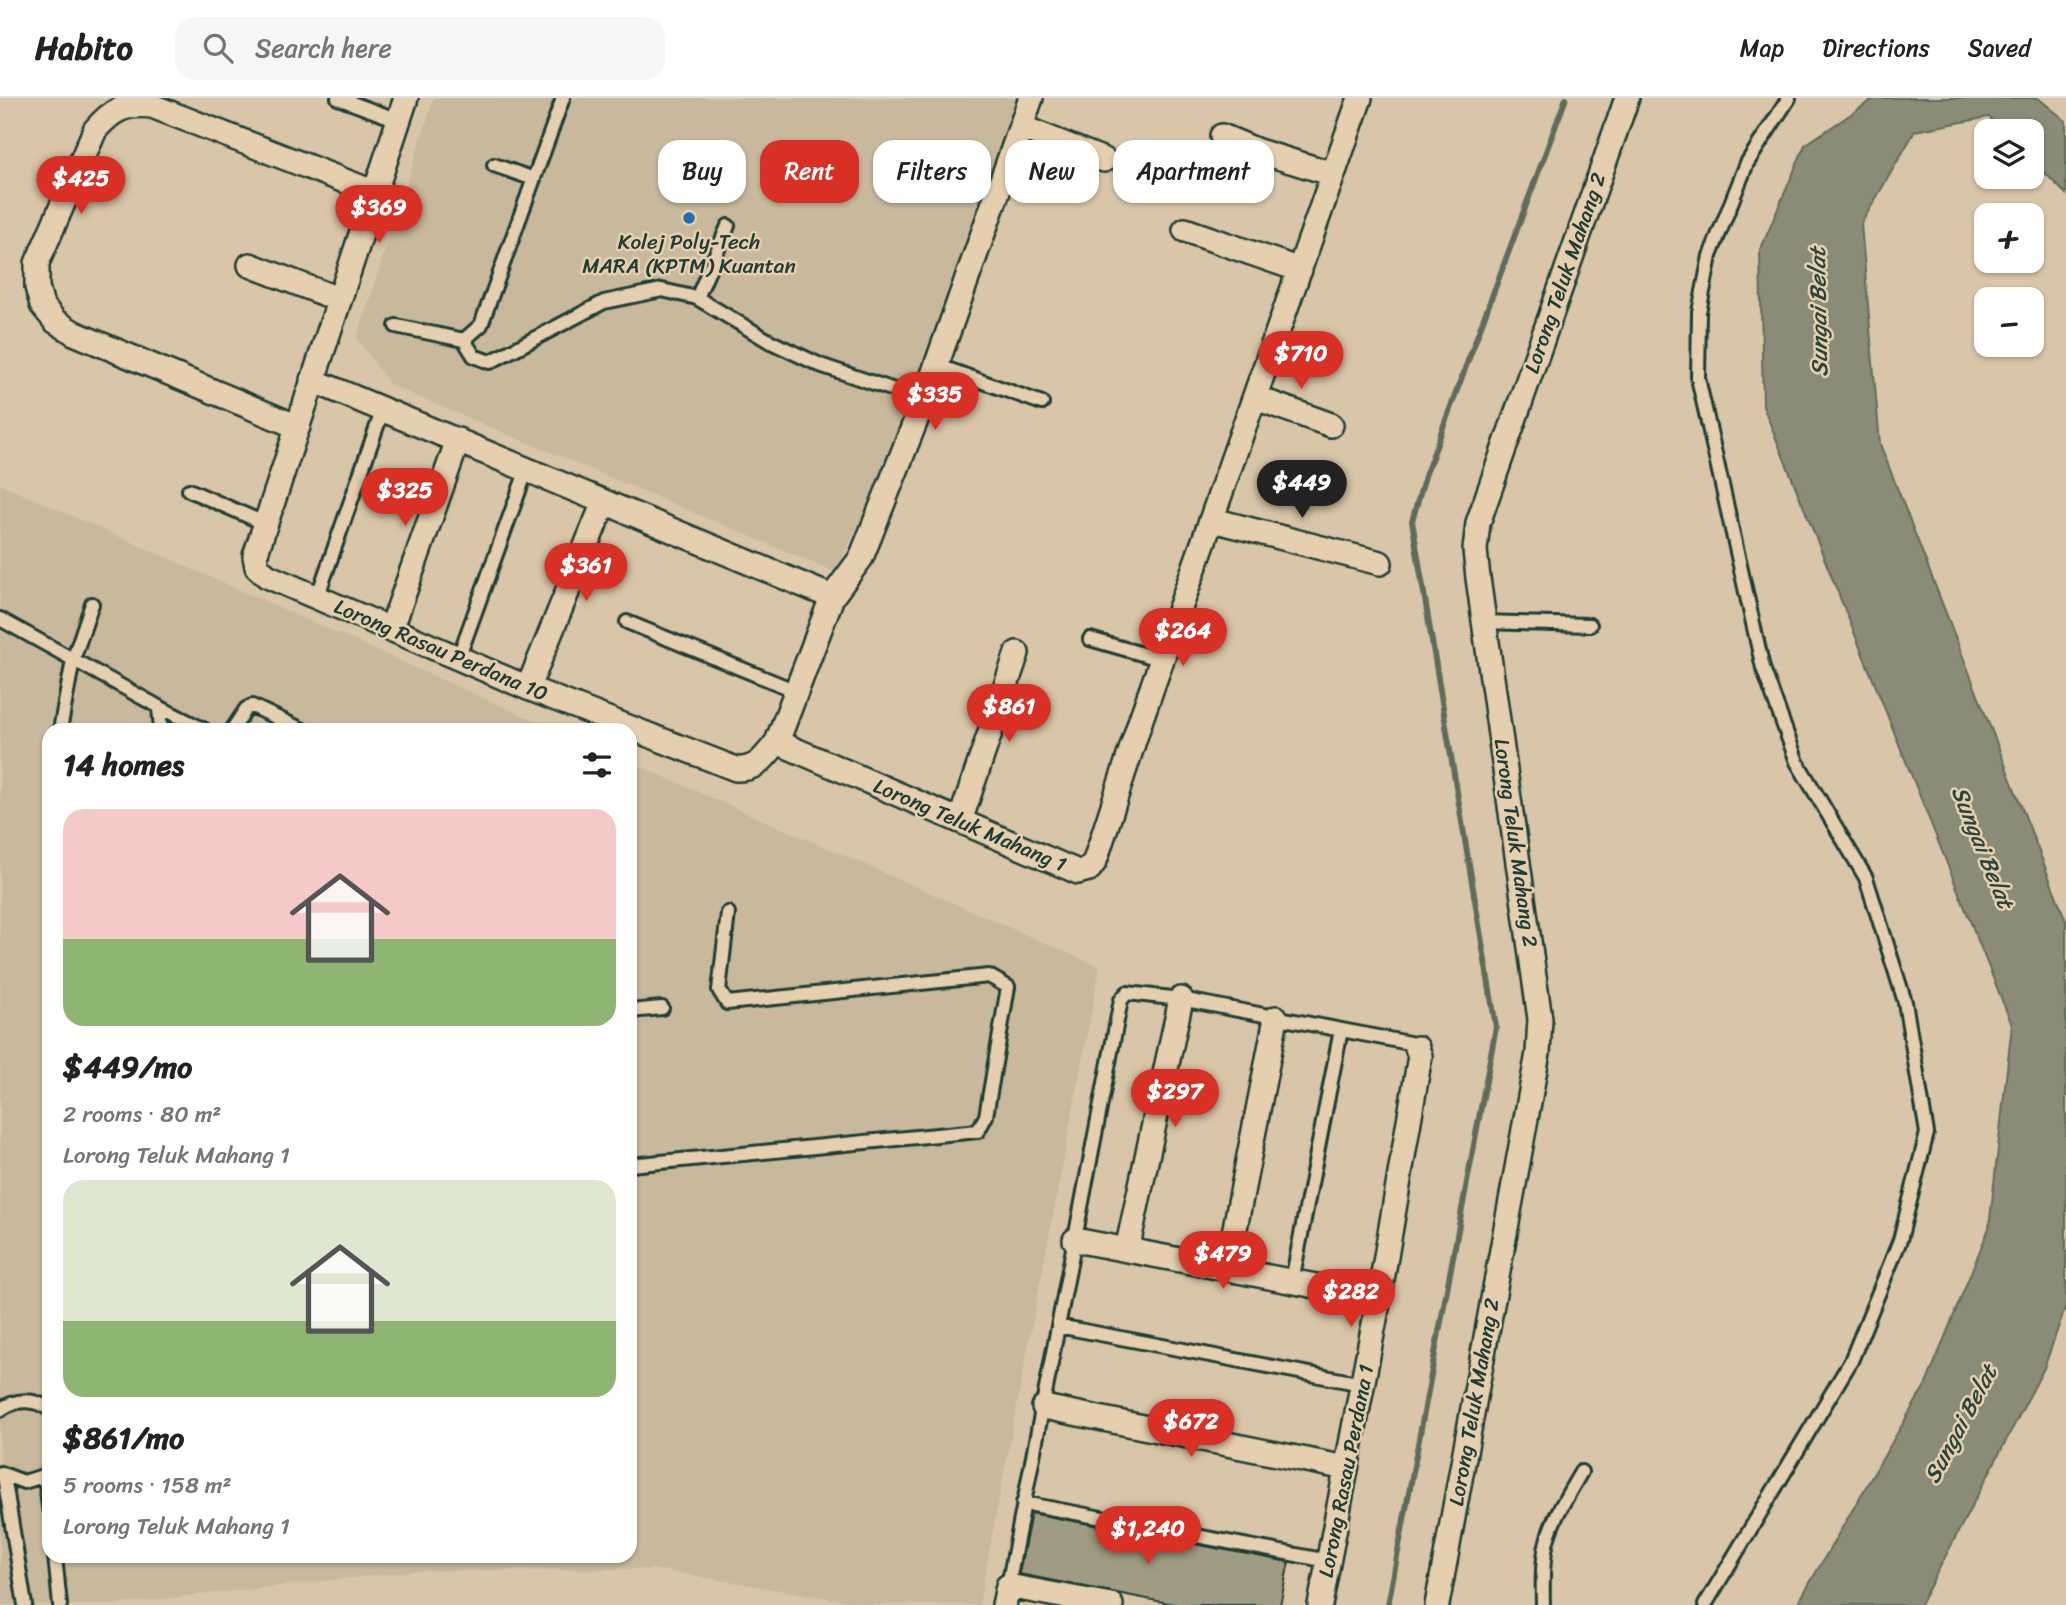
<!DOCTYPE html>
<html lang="en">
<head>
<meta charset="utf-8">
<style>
  :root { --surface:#fff; --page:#f6f6f6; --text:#222; --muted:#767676; --line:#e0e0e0; --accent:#d93025 }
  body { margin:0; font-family:Sriracha,sans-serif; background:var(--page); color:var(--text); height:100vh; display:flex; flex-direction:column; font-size:26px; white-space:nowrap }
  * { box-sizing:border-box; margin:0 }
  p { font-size:23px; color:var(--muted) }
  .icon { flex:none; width:38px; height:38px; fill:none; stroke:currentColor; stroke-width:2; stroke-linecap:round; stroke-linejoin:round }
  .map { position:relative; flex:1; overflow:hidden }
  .side { position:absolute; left:42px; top:625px; width:595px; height:840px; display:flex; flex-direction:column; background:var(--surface); border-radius:21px; box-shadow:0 2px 5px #0004 }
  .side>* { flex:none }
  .guide { position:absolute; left:658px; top:42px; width:665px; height:63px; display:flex; gap:14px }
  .tools { position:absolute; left:1974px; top:21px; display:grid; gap:14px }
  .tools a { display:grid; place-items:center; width:70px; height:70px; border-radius:14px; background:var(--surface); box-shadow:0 2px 5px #0004; font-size:35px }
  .price { position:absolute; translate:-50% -60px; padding:0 16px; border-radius:24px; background:var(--accent); color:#fff; font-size:23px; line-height:46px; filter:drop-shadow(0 2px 4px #0008) }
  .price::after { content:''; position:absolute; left:50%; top:42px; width:21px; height:16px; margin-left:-10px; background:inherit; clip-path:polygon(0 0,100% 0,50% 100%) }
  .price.selected { background:#222; color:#fff }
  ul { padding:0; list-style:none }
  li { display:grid; align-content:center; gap:14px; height:371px; padding:0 21px }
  li span { display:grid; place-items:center; height:217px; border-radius:21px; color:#555 }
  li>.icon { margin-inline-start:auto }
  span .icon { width:126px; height:126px; fill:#fffc; stroke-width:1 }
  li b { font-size:30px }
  h2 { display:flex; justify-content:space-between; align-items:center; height:84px; padding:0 21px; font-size:30px }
  .tag { padding:0 24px; border-radius:21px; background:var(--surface); box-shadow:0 2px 5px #0004; font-size:24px; line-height:63px }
  .tag.selected { background:var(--accent); color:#fff }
  header { display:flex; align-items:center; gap:42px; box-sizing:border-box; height:98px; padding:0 35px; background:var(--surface); border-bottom:2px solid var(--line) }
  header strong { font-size:33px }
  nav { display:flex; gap:38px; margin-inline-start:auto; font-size:24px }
  .search { width:490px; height:63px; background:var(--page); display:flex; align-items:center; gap:18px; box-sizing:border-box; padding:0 24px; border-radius:21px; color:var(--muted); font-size:26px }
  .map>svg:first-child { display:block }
  .built { fill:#c8b99d }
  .water { fill:#8a8c77; stroke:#5f6c5c; stroke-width:2 }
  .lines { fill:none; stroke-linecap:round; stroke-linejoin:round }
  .stream { stroke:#5f6c5c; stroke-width:6 }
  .building { fill:#9f9c83; stroke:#1f3d34; stroke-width:2 }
  .lane-casing { stroke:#1f3d34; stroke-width:18 }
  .street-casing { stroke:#1f3d34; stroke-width:28 }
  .lane { stroke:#e5cfaf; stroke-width:12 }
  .street { stroke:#e5cfaf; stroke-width:23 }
  .poi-dot { fill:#1f6fb2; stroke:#e5cfaf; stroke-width:2.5 }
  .labels { text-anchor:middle; stroke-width:5; stroke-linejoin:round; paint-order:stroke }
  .poi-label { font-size:21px; fill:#1f3d34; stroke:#e5cfaf }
  .street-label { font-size:21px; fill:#1f3d34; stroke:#e5cfaf }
  .water-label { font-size:23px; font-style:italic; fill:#2a453b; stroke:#e5cfaf }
</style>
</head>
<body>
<header>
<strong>Habito</strong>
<div class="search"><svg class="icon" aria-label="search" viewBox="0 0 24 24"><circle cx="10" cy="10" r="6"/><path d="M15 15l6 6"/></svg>Search here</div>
<nav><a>Map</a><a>Directions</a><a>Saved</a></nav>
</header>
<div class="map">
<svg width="2066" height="1507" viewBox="0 0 2066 1507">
  <rect width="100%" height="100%" fill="#d9c6a8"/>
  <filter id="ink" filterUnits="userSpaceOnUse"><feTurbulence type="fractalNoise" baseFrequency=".0143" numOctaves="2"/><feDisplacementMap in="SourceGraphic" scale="14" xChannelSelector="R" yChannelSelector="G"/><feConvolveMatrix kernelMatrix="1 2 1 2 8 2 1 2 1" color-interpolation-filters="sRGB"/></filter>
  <g filter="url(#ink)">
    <path class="built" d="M434,0H1026L901,346L835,474L390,287L357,240Z
      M0,386L556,632H49V1458H630V664L1100,869L979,1507H870L654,1471L414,1473L111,1507H0Z"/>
    <path class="water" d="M1875,0H2038L2066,23V96L2032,62V33H2003L1989,19L1915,33L1861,126L1880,346L2066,823V1207L2044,1270L1920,1507H1797L1926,1286L1989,1130L2012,927L1763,308L1760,153L1805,47Z"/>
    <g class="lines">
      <path class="stream" d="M1388,1507L1496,929L1412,423L1425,378L1566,0"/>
    </g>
    <path class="building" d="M1031,1415L1289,1464L1280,1507H1178L1019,1476Z"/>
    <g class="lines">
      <defs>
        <path id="lane" d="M338,0L398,22
          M494,67L534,81
          M697,200L728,128
          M396,228L464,242L481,227L563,0
          M464,242L474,258L490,264L604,204L662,192L697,200L769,243L820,267L924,302
          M936,267L1042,305
          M189,392L266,426
          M317,500L383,311
          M0,521L159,609L161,632
          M627,524L796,593
          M1484,524L1590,527
          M1090,541L1163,562
          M458,561L527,371
          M159,609L205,632
          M60,632L73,562L92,506
          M232,632L246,611L252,608L303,632
          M630,913L662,910
          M630,1067L978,1033L986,1018L1008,889L989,878L727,905L719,892L728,815
          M1292,1183L1341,932
          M1058,1228L1362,1286
          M0,1312C15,1301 34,1300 49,1311
          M0,1375L24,1384L49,1376
          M4,1378L25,1507
          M45,1379L49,1409
          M1023,1405L1328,1463
          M55,1458L60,1507
          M1008,1488L1121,902L1127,895L1181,901L1409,945L1417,950
          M1543,1507C1541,1439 1548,1431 1581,1374
          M1705,1507L1851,1263L1900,1142L1927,1035L1905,904L1866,780L1797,664L1763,570L1698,280L1699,214L1710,158L1747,65L1789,0"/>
        <path id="street" d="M406,0L255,458L257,469L267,478L528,590L736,671C757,672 764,660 777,644L832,499L861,460L924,302L1031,0
          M1021,29L1104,62
          M1222,38L1258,53L1333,76
          M1185,132L1300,172
          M250,167L338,201
          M312,282L832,499
          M1256,300L1331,327
          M298,329L74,235L55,223L42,207L37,189V165L95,32C112,12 125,5 152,8L373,94
          M1213,422L1380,465
          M391,532L458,342
          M528,590L604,404
          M777,644L1078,774L1089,771L1095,763L1141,621L1360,0
          M960,723L1017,555
          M1075,1142L1379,1200
          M1127,1152L1181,901
          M1227,1171L1276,920
          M1044,1309L1346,1370
          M1004,1507L1008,1488L1111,1507
          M1320,1507L1379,1200L1420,958L1417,950
          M1437,1507L1538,955L1540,921L1478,480L1475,452L1478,425L1627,0"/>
      </defs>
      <use href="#lane" class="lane-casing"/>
      <use href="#street" class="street-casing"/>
      <use href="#lane" class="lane"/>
      <use href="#street" class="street"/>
    </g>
  </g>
  <circle class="poi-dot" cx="689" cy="120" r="7"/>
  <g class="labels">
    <g class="poi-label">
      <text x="689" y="151">Kolej Poly-Tech<tspan x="689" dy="24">MARA (KPTM) Kuantan</tspan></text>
    </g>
    <g class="street-label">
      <text transform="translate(1565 175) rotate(-71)" y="7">Lorong Teluk Mahang 2</text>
      <text transform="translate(441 552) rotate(23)" y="7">Lorong Rasau Perdana 10</text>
      <text transform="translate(970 727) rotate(23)" y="7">Lorong Teluk Mahang 1</text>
      <text transform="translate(1516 745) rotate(82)" y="7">Lorong Teluk Mahang 2</text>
      <text transform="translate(1474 1304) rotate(-80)" y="7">Lorong Teluk Mahang 2</text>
      <text transform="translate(1346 1373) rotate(-79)" y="7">Lorong Rasau Perdana 1</text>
    </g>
    <g class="water-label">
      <text transform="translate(1818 214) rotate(-91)" y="8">Sungai Belat</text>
      <text transform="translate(1983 749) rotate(68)" y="8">Sungai Belat</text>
      <text transform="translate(1960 1326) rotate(-62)" y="8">Sungai Belat</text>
    </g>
  </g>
</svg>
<div class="tools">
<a><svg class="icon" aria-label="layers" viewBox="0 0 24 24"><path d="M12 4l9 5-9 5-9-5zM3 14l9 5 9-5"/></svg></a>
<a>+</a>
<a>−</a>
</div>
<b class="price" style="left:81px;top:118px">$425</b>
<b class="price" style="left:379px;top:147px">$369</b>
<b class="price" style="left:1301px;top:293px">$710</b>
<b class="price" style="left:935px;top:334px">$335</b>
<b class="price selected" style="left:1302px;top:422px">$449</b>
<b class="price" style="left:405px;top:430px">$325</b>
<b class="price" style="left:586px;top:505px">$361</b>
<b class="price" style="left:1183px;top:570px">$264</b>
<b class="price" style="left:1009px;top:646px">$861</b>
<b class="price" style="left:1175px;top:1031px">$297</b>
<b class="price" style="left:1223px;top:1193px">$479</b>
<b class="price" style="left:1351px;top:1231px">$282</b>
<b class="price" style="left:1191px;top:1361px">$672</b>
<b class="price" style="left:1148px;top:1468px">$1,240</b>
<div class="guide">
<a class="tag">Buy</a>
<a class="tag selected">Rent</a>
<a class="tag">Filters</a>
<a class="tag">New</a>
<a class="tag">Apartment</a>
</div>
<section class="side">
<h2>14 homes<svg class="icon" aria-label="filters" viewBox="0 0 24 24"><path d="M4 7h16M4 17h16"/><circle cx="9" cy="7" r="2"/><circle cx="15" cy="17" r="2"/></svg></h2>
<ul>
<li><span style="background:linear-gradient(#f6c9c9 60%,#8fb573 0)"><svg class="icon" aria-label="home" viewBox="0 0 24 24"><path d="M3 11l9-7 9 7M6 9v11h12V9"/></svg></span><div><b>$449/mo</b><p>2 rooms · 80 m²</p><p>Lorong Teluk Mahang 1</p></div></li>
<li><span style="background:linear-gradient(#dfe7d0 65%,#8fb573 0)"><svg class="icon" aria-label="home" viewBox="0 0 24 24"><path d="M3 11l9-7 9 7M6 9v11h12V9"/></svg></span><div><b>$861/mo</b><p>5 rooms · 158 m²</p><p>Lorong Teluk Mahang 1</p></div></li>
</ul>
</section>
</div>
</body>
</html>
